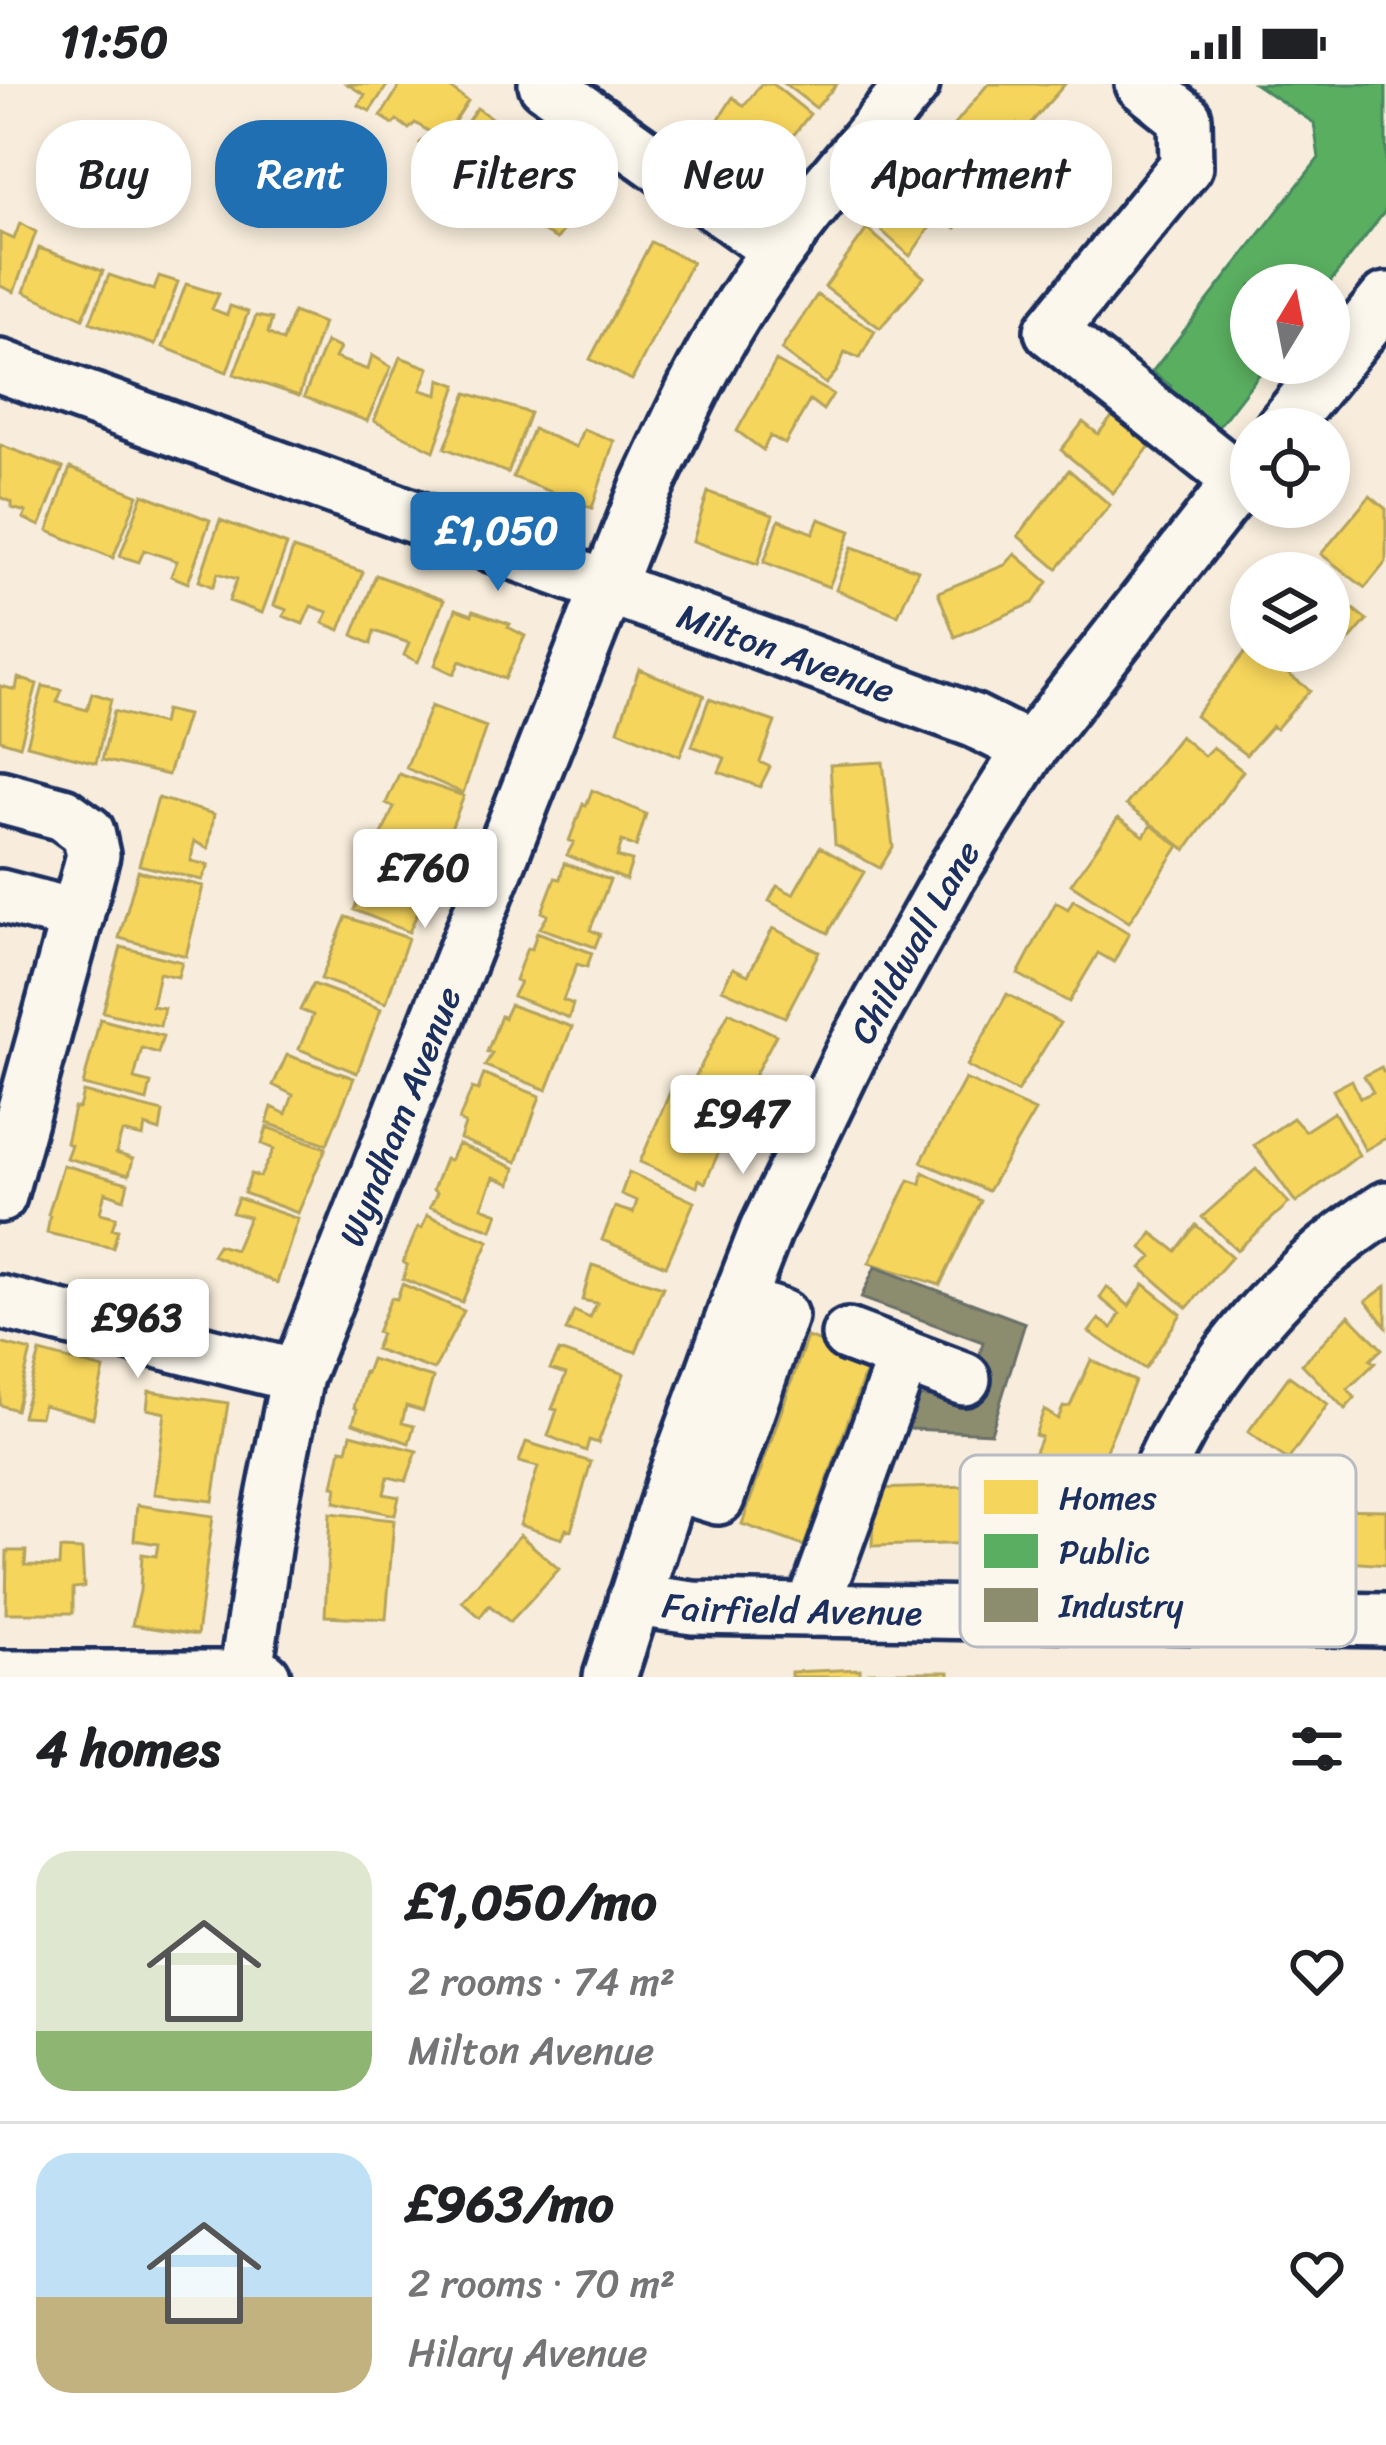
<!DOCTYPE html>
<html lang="en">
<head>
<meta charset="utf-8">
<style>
  :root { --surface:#fff; --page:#f6f6f6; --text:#202124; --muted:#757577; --line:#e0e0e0; --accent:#1f6fb2 }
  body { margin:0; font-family:Sriracha,sans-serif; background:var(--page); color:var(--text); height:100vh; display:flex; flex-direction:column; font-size:45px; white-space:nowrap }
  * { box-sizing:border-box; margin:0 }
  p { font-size:39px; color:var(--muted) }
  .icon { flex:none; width:66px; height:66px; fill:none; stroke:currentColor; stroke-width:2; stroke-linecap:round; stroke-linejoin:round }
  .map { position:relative; height:1593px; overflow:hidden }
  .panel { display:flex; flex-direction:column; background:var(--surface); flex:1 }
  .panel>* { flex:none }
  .banner { position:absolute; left:36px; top:36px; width:1314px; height:108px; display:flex; gap:24px }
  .needle { width:78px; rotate:10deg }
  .buttons { position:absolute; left:1230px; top:180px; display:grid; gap:24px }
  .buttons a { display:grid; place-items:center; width:120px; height:120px; border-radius:50%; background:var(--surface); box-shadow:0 6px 18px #0003; font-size:60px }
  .price { position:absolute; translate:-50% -102px; padding:0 27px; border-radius:12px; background:#fff; color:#222; font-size:39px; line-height:78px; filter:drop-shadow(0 3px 6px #0008) }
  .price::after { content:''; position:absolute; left:50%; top:72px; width:36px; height:27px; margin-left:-18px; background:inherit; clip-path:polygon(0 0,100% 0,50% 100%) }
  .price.current { background:var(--accent); color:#fff }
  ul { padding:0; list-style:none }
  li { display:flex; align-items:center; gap:36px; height:300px; padding:0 36px }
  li+li { border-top:3px solid var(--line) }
  li span { display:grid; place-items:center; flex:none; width:336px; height:240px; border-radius:36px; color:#555 }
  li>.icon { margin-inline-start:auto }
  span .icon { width:144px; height:144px; fill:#fffc; stroke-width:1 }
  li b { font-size:51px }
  h2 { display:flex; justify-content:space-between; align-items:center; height:144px; padding:0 36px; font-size:51px }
  .tag { padding:0 42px; border-radius:48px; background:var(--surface); box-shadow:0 6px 18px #0003; font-size:42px; line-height:108px }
  .tag.current { background:var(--accent); color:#fff }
  .status { display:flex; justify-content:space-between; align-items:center; height:84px; padding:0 60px; background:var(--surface); direction:ltr }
  .status svg { height:33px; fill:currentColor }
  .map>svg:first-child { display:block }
  .homes { fill:#f6d55c; stroke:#b4a35d; stroke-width:3 }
  .public { fill:#5aae61; stroke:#478860; stroke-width:3 }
  .industry { fill:#8c8c6e; stroke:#6a7069; stroke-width:3 }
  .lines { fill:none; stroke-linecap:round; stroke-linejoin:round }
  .minor-casing { stroke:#1b2f5e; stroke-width:60 }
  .minor { stroke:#fbf7ec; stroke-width:51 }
  .labels { text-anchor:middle; stroke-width:12; stroke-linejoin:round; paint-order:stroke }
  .street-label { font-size:36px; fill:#1b2f5e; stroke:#fbf7ec }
  .key { fill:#fbf7ec; stroke:#b8bbc1; stroke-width:3 }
  .key-label { font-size:33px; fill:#1b2f5e }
</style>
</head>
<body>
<div class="status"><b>11:50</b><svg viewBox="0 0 49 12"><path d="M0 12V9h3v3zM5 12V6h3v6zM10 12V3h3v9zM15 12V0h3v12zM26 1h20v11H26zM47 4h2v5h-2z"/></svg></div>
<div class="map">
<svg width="1386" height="1593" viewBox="0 0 1386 1593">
  <rect width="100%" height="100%" fill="#f8eddc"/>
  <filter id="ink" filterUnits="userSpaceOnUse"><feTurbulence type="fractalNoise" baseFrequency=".00833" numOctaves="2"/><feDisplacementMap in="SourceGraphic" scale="24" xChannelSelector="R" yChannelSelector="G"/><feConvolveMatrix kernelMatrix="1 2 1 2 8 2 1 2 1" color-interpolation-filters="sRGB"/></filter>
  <g filter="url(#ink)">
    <path class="homes" d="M347,0H388L370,27L358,21L365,11Z
      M401,0H445L468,17L435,67L420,59L430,48L415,39L409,45L397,36L393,40L381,32Z
      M761,0H773L810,30L768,84L717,38L733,13L744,22Z
      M785,0H837L816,24Z
      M988,0H1065L1023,48L1017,40L992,72L1009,80L956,144L937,133L910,172L873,139Z
      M477,24L531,62L496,115L482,105L488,97L456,79L451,84L442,73Z
      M540,65L594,105L557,155L542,147L548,138L534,131L530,137L504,116Z
      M20,139L36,148L14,208L0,202V149L14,155Z
      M867,145L924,193L880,244L825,203Z
      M651,158L692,178L632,296L590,275Z
      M39,164L103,187L83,234L24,208Z
      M109,191L154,206L159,192L178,198L155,261L90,238Z
      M186,200L219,210L212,225L227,231L230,222L248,228L227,288L163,263Z
      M817,211L875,247L860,274L845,268L837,287L826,300L781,266Z
      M293,228L323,239L299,312L234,290L256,232L272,235L268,249L283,257Z
      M326,258L340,264L335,274L368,286L372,271L391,283L367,337L304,313Z
      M400,273L429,284L421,306L438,311L440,295L457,301L434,367L374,337Z
      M776,277L833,310L823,326L810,316L785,360L770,352L763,366L737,347Z
      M467,309L530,329L508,389L445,364Z
      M1121,322L1158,352L1113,409L1061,366L1083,338L1098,350Z
      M533,345L576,363L583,345L614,357L592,424L513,393Z
      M0,361L63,384L40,442L23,434L26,428L12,424V418L0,413Z
      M70,384L138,411L113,474L48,447Z
      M1069,386L1110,421L1057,485L1018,452Z
      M708,408L773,431L758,480L693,457Z
      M143,410L210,436L188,499L171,492L177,477L144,466L139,478L120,472Z
      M1370,412L1386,425V478L1365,504L1321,470Z
      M819,435L851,447L829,503L764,478L779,436L813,449Z
      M220,436L287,461L262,529L229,517L237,495L218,489L213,503L199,497Z
      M852,463L918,486L898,531L836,506Z
      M293,465L363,488L340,546L323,539L328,528L311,522L303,540L283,532L287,526L274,521Z
      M1015,470L1048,498L1033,519L955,553L938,508L1005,481Z
      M376,491L444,516L418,578L404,571L409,559L374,547L371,560L353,551Z
      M1329,506L1367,536L1340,567L1329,556Z
      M456,525L472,531L473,527L510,540L508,543L525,552L505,595L460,577L454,590L435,581Z
      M1250,562L1251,567H1257L1310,606L1276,645L1272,642L1246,671L1195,632Z
      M1280,567H1313L1299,583Z
      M639,585L704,611L680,672L618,646Z
      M18,594L37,600L20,662L0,656V602L16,606Z
      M43,602L62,606L57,618L87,626L92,609L111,615L96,679L27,661Z
      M709,615L775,638L760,678L770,683L760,703L719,688L725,674L692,662Z
      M431,622L486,643L463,709L406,684Z
      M165,626L187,631L168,691L102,676L114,627L162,640Z
      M1180,652L1204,672L1213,663L1243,687L1186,766L1126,721Z
      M883,678L893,763L880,784L835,760L830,681Z
      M399,690L464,712L437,780L379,757L394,723L386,719Z
      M592,706L646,730L636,763L622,757L617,773L632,777L626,796L567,771L574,758L569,757L583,720L586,722Z
      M158,714L214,730L208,765L194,757L191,777L209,781L202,796L139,781Z
      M1118,734L1144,752L1151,741L1179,762L1129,838L1071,800Z
      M378,760L438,783L409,848L354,826Z
      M820,763L864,788L828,849L769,817L777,802L793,810Z
      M564,779L610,796L590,846L600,850L595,863L540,844L548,831L542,828L555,794L560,795Z
      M138,787L203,802L186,872L119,854Z
      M1073,816L1129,849L1114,878L1098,869L1069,918L1018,890L1056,818L1068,825Z
      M346,833L408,854L386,919L321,895Z
      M773,844L819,868L785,933L722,905L733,884L748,891Z
      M537,848L592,869L587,883L577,880L563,916L573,920L569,934L513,912L520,898L515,896L527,864L532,865Z
      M121,863L182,878L178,893L159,889L152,922L164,924L160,942L103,928Z
      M313,900L381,925L357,989L299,965L313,931L300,926Z
      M1007,910L1060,939L1017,1008L967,982Z
      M510,921L572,943L547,1006L485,982L492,969L487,968L501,932L504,934Z
      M729,928L776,951L737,1024L691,1001Z
      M100,935L163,952L158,969L142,964L134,995L151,999L147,1017L83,1001Z
      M287,971L354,994L327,1060L267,1039L272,1023L286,1030L293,1011L273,1001Z
      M1381,983L1383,988L1386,987V1054L1365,1066L1333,1006L1352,996L1360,1014L1373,1008L1364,992Z
      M484,990L540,1012L517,1078L460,1055L465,1040L459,1036L472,1004L478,1006Z
      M965,995L1035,1027L988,1107L921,1078Z
      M671,1006L734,1034L705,1099L699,1095L697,1103L640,1078Z
      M83,1008L163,1028L160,1047L145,1042L143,1053L122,1048L116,1069L133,1075L129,1091L66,1074L71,1061L66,1059L74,1024H79Z
      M1334,1028L1359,1071L1296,1119L1254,1061L1293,1034L1305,1047Z
      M267,1043L326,1064L298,1129L244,1109L251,1090L260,1093L274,1065L262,1060Z
      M458,1060L515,1084L511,1100L494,1093L482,1123L498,1129L492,1146L430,1123L437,1109L433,1106L445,1075L450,1076Z
      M63,1081L128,1099L124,1115L105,1108L100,1129L116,1133L112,1145L118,1146L113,1164L47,1149L50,1132L48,1131Z
      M1256,1085L1289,1119L1237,1166L1202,1133Z
      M629,1088L694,1118L666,1182L602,1156L615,1123L633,1129L637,1117L621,1110Z
      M923,1088L981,1117L940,1201L869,1179L909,1096L921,1100Z
      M238,1114L298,1135L277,1199L212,1171L218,1161L235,1166L249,1133L232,1129Z
      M427,1131L489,1157L462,1218L403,1195L407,1181L403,1178L418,1143L422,1144Z
      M1196,1141L1232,1173L1187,1224L1141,1184L1152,1173L1142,1164L1152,1149L1176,1167Z
      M592,1181L663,1203L636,1268L566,1247L574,1227L590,1234L597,1219L582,1216Z
      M402,1200L464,1227L434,1286L375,1265L381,1250L377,1248L391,1214L397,1215Z
      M1144,1200L1181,1230L1145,1285L1089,1248L1099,1235L1112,1244L1120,1230L1100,1214L1107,1203L1129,1222Z
      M1386,1202V1243L1366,1217Z
      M1349,1231L1382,1265L1370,1276L1375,1279L1348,1305L1355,1314L1345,1325L1302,1280Z
      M807,1253L870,1275L804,1462L742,1440Z
      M0,1259L31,1267L16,1326L0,1321Z
      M559,1267L624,1290L598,1359L589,1356L586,1367L548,1352L557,1326L552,1325L566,1290L550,1285Z
      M40,1268L104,1285L93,1334L43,1321L40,1333L22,1332Z
      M371,1275L433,1294L423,1327L406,1322L402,1339L414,1342L409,1359L353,1339L357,1325L354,1323L364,1288L366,1289Z
      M1091,1276L1135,1297L1093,1397L1035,1368L1041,1353L1035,1351L1044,1326L1058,1335L1063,1323L1070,1322Z
      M1289,1292L1328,1320L1288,1376L1248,1348Z
      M149,1307L228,1319L213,1417L154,1410L165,1329L147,1325Z
      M351,1350L417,1367L406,1397L388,1393L384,1410L399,1413L395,1431L335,1418L337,1403L333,1402L341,1365L347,1366Z
      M526,1358L591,1378L571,1447L566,1445L562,1455L520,1441L538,1383L519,1378Z
      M972,1402L982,1459L872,1462L874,1405Z
      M137,1421L213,1432L197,1551L132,1541L140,1507L142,1470L156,1472L158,1460L134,1456Z
      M1323,1425L1386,1426V1481L1321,1476Z
      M330,1429L394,1436L386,1535L325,1532Z
      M520,1451L559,1485L510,1538L489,1521L480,1533L462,1517Z
      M60,1465L82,1466L84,1503L73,1504V1529H6L7,1467H26L25,1481L59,1482Z
      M860,1585V1593H791V1588Z
      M869,1588H949V1593H868Z"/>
    <path class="public" d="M1255,0H1386V126L1328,201H1251V279H1268L1208,356L1159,318L1171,302L1152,288L1319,74L1314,39Z"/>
    <path class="industry" d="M875,1183L1025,1239L991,1349L893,1344L903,1312L954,1314L968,1319L983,1258L861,1214Z"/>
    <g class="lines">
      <defs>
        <g id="minor">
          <path d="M545,0L778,166"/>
          <path d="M1142,0L1185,34L1186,82L1051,247L1240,397"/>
          <path id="s1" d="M0,282L974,637L1030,665"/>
          <path d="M1281,345L1386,215"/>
          <path d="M0,713L63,730L88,748L93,771L77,832L0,812"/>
          <path d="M0,1112L77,832"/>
          <path d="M0,1218L297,1292"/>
          <path d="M848,1251L964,1295"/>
          <path d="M672,1400L718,1414L781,1232L738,1218"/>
          <path id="s2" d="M634,1516L693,1524L1386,1536"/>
          <path d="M812,1526L904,1272"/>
          <path d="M1127,1532C1128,1507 1129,1483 1134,1458C1166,1330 1274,1192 1386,1124"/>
          <path d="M0,1593H264"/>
          <path id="s3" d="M245,1593L268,1438L297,1292L646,405C678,336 710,265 753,202C801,131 859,66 913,0"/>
          <path id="s4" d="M610,1593L672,1400L738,1218L766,1146L852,968L950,792L1030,665L1251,383"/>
        </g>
      </defs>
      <use href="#minor" class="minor-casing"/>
      <use href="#minor" class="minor"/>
    </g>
  </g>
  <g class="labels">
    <g class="street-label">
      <text dy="13" stroke="none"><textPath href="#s1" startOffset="837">Milton Avenue</textPath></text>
      <text dy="13" stroke="none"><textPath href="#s4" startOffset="798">Childwall Lane</textPath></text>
      <text dy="13" stroke="none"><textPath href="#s3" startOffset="585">Wyndham Avenue</textPath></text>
      <text dy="13" stroke="none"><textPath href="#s2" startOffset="159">Fairfield Avenue</textPath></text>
    </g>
  </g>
  <rect x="960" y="1371" width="396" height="192" rx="18" class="key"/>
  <rect x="984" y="1396" width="54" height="34" fill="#f6d55c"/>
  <rect x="984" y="1450" width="54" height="34" fill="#5aae61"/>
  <rect x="984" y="1504" width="54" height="34" fill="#8c8c6e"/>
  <g class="key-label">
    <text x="1059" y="1425">Homes</text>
    <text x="1059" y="1479">Public</text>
    <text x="1059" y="1533">Industry</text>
  </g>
</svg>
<div class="buttons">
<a><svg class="needle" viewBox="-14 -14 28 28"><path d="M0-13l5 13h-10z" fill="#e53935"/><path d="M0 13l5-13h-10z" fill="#757577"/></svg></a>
<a><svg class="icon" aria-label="locate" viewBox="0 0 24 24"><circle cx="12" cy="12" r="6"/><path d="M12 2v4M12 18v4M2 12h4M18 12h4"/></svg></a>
<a><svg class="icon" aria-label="layers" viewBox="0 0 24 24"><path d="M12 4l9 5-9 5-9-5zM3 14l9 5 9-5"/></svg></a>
</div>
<b class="price current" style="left:498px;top:510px">£1,050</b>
<b class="price" style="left:425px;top:847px">£760</b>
<b class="price" style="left:743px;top:1093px">£947</b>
<b class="price" style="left:138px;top:1297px">£963</b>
<div class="banner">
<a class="tag">Buy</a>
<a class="tag current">Rent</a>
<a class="tag">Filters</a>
<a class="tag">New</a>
<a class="tag">Apartment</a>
</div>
</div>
<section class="panel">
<h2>4 homes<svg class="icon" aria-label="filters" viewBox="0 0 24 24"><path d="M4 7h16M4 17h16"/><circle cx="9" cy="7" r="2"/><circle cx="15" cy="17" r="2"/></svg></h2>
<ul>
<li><span style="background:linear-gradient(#dfe7d0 75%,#8fb573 0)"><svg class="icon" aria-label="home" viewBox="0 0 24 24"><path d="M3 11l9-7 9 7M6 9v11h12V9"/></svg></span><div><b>£1,050/mo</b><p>2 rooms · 74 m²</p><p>Milton Avenue</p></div><svg class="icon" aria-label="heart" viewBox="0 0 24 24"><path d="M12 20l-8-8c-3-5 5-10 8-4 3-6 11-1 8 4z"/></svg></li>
<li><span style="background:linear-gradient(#bfe0f5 60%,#c2b280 0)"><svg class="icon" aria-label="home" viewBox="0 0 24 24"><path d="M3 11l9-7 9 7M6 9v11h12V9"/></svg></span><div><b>£963/mo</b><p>2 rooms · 70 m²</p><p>Hilary Avenue</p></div><svg class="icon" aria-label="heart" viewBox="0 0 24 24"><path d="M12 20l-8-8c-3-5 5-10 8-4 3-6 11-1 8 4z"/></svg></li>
</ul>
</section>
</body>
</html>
